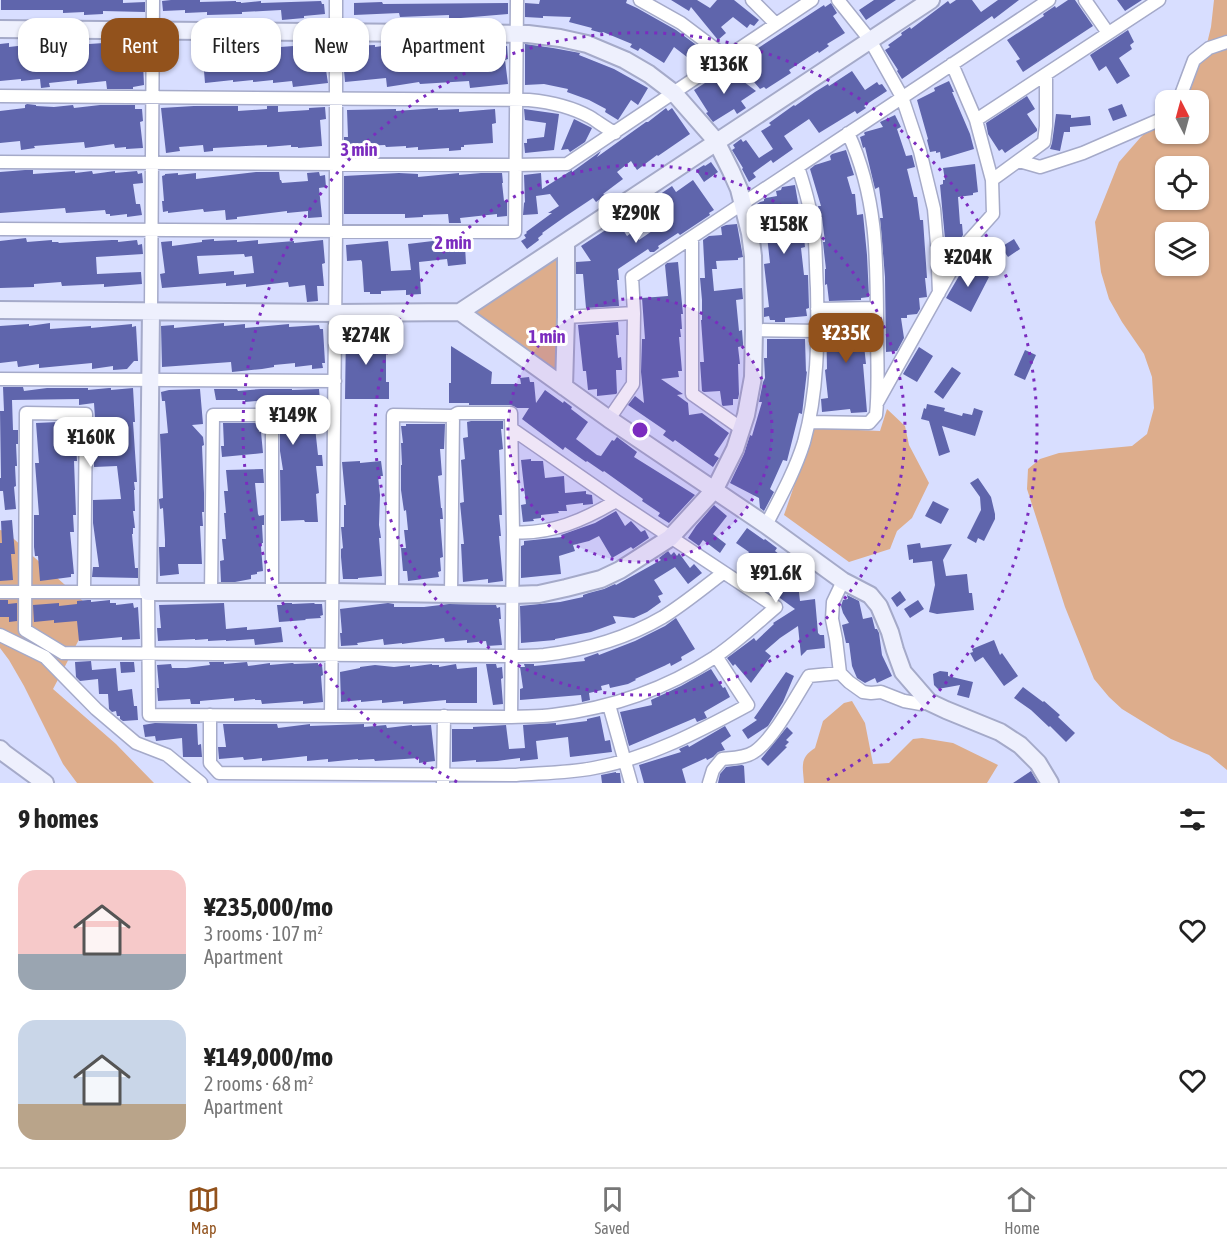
<!DOCTYPE html>
<html lang="en">
<head>
<meta charset="utf-8">
<style>
  :root { --surface:#fff; --page:#f2f2f2; --text:#222; --muted:#767676; --line:#e0e0e0; --accent:#92521c }
  body { margin:0; font-family:"Asap Condensed",sans-serif; background:var(--page); color:var(--text); height:100vh; display:flex; flex-direction:column; font-size:22px; white-space:nowrap }
  * { box-sizing:border-box; margin:0 }
  p { font-size:20px; color:var(--muted) }
  .icon { flex:none; width:33px; height:33px; fill:none; stroke:currentColor; stroke-width:2; stroke-linecap:round; stroke-linejoin:round }
  .map { position:relative; height:783px; overflow:hidden }
  .sheet { display:flex; flex-direction:column; background:var(--surface); flex:1 }
  .sheet>* { flex:none }
  .guide { position:absolute; left:18px; top:18px; width:600px; height:54px; display:flex; gap:12px }
  .needle { width:39px; rotate:354deg }
  .fabs { position:absolute; left:1155px; top:90px; display:grid; gap:12px }
  .fabs a { display:grid; place-items:center; width:54px; height:54px; border-radius:12px; background:var(--surface); box-shadow:0 2px 4px #0004; font-size:30px }
  .price { position:absolute; translate:-50% -51px; padding:0 14px; border-radius:12px; background:#fff; color:#222; font-size:20px; line-height:39px; filter:drop-shadow(0 2px 3px #0008) }
  .price::after { content:''; position:absolute; left:50%; top:36px; width:18px; height:14px; margin-left:-9px; background:inherit; clip-path:polygon(0 0,100% 0,50% 100%) }
  .price.on { background:var(--accent); color:#fff }
  ul { padding:0; list-style:none }
  li { display:flex; align-items:center; gap:18px; height:150px; padding:0 18px }
  li span { display:grid; place-items:center; flex:none; width:168px; height:120px; border-radius:18px; color:#555 }
  li>.icon { margin-inline-start:auto }
  span .icon { width:72px; height:72px; fill:#fffc; stroke-width:1 }
  li b { font-size:26px }
  h2 { display:flex; justify-content:space-between; align-items:center; height:72px; padding:0 18px; font-size:26px }
  .tag { padding:0 21px; border-radius:18px; background:var(--surface); box-shadow:0 2px 4px #0004; font-size:21px; line-height:54px }
  .tag.on { background:var(--accent); color:#fff }
  .tabs { display:flex; justify-content:space-around; align-items:center; height:84px; border-top:2px solid var(--line); background:var(--surface); font-size:16px; color:var(--muted) }
  .tabs a { display:grid; justify-items:center; gap:3px }
  .tabs .on { color:var(--accent) }
  .map>svg:first-child { display:block }
  .green { fill:#ddad8c; fill-rule:evenodd }
  .building { fill:#5f65ac; fill-rule:evenodd }
  .lines { fill:none; stroke-linecap:round; stroke-linejoin:round }
  .street-casing { stroke:#a5aac9; stroke-width:15 }
  .secondary-casing { stroke:#a5aac9; stroke-width:20 }
  .street { stroke:#fff; stroke-width:12 }
  .secondary { stroke:#eef0fd; stroke-width:16 }
  .ring { fill:none; stroke:#7b2cbf; stroke-width:3; stroke-dasharray:3 6 }
  .centre { fill:#7b2cbf; stroke:#fff; stroke-width:3 }
  .ring-label { font-size:18px; text-anchor:middle; font-weight:bold; fill:#7b2cbf; stroke:#fff; stroke-width:6; stroke-linejoin:round; paint-order:stroke }
</style>
</head>
<body>
<div class="map">
<svg width="1227" height="783" viewBox="0 0 1227 783">
  <rect width="100%" height="100%" fill="#d8deff"/>
  <path class="green" d="M1214,0H1227V770L1209,755L1171,739L1122,709L1109,697L1094,679L1065,607L1027,489L1028,469L1040,459L1059,453L1132,446L1147,434L1154,408L1152,377L1144,354L1122,322L1109,299L1101,272L1095,222L1119,162L1140,138L1165,113L1166,134H1198V100H1176L1203,60L1211,27ZM1166,166H1198V200H1166ZM1166,232H1198V266H1166Z
    M566,243L564,387L460,312Z
    M887,409L905,426L909,445L929,483L912,518L897,531L890,549L849,562L784,515L814,428L880,431Z
    M0,530L5,531L94,611L53,689L116,744L154,783H77L63,764L24,686L9,660L0,648Z
    M852,701L865,723L873,764L889,763L913,739L922,738L953,743L998,765L987,783H804C803,767 799,758 815,748L823,721L844,703Z"/>
  <path class="building" d="M1,0H123V3L145,2V12L103,11V14L84,15V12L63,13V10H1Z
    M171,0H200V2L236,1V2H241V3L261,1V3L321,1L322,4H324L325,14L304,16V18L282,20L281,10L242,12V14L207,15V12L185,13V10L163,11L162,1Z
    M540,0H627L626,3L637,8L676,30L706,52L696,64L674,47L664,63L640,48L638,51L630,47L632,44L603,32L602,33L591,30L592,28L569,22L571,17L543,16V18L525,17V3L539,4Z
    M671,0H697L710,8L717,0H734L759,20L754,26L750,24L747,28L733,17L721,27L726,33L718,40L691,7L689,11Z
    M874,0H896L866,20L859,10Z
    M956,0H972L981,12L998,0H1019L994,19L992,16L902,79L897,71L898,70L885,50L890,47L888,45L902,35L901,33L910,27L911,29L948,1L950,4Z
    M1068,0H1075L1093,26L1023,72L1016,61L1020,59L1007,40L1044,16L1043,14L1055,6L1056,8Z
    M1117,0H1142L1125,11Z
    M382,2L383,4L508,3V14L449,19V15L400,17L399,13L354,15V3Z
    M831,3L837,13L833,16L845,33L827,44L829,46L819,53L818,51L789,70L791,73L766,89L764,87L760,89L737,62L824,5L825,7Z
    M1128,30L1134,42L1130,45L1132,49L1119,58L1130,76L1117,84L1106,66L1099,71L1090,55Z
    M53,42V46L75,43V45L118,42V45L142,42L144,85L133,87V89H107L106,81L77,84V80L49,83L50,87L41,88L40,79L21,81V79L0,81V44L9,43V47Z
    M238,43L239,48L280,45V47L322,44L324,71L326,70L328,83L293,87L292,81L273,83V80L253,82V80L233,82V80L205,83L204,71H207L204,46Z
    M398,44L399,46L418,44V49L460,44L461,50L507,46L508,59L505,60L508,84L470,88L469,81L420,84L419,82L387,87L386,78L345,82L344,71H348L345,46L375,45V47Z
    M525,44L553,48L580,53L579,55L614,69L648,88L638,105L631,100L618,120L605,112L606,109L589,100L567,92L568,89L544,84L525,85Z
    M727,69L756,91L741,101L746,108L737,114L734,109L713,122L706,113L708,112L694,90Z
    M852,71L865,90L877,82L879,85L882,84L887,91L864,106L866,108L857,114L855,111L819,133L809,119L784,136L793,149L773,163L771,160L753,173L756,177L749,182L742,169L743,168L732,150L735,148L733,145L741,139L743,142L746,140L759,158L773,149L761,131L771,125L769,123L794,105L795,106L815,92L828,84L829,86Z
    M949,81L954,92H952L970,134L974,149L941,159L940,152L936,153V151L930,152L927,140L928,139L917,100L935,91L934,88Z
    M1027,96L1035,109L1027,114L1037,129V131L1005,153L1002,149L999,151L988,134L986,123Z
    M27,104L36,105V106L54,107L73,105L74,108L100,105H135V109H142L143,121L140,122L143,148L126,149V147L115,148L114,144L85,148L84,142L34,146L35,148L21,150L20,141L0,143V111L25,108V105Z
    M1122,104L1127,116L1113,121L1108,109Z
    M194,106H238V111L267,109V106H278V112L309,110V108L325,107L326,119L320,120L322,146L298,148V147H291V145L267,147V145L246,146L213,148V151L204,152L203,145L179,147L180,151L166,153L161,108Z
    M438,108V110L459,109V112L495,109L496,123L492,124L493,143L464,145V147H461V150L449,151V148L418,150V147L406,148V146L386,147L385,145L360,146V149H344V137H348L347,110L396,109V111Z
    M666,108L668,111L672,108L690,134L658,156L657,155L637,170L631,161L617,172L623,179L603,194L605,195L596,202L593,198L566,216L542,233L543,234L538,238L539,240L527,249L521,241L526,238L524,235L527,233L526,232L552,213H548L559,206L550,194L536,196L538,214L523,215L524,203L525,202L524,175L541,173L542,189L572,170V172L601,151L597,157L646,122H648Z
    M524,109L559,114L554,150L525,153L524,143H527V139L544,137L546,123L525,120Z
    M1056,114L1071,115V118L1090,116L1091,125L1070,127V132H1064L1060,151L1050,149L1052,143Z
    M895,115L901,127L897,129L906,156L912,155L915,167L907,169L914,197H917L920,220H923L927,278H925L927,297L919,298L920,309L917,314L907,315V318H901L904,338L897,351L886,352L885,277L880,218H883L879,187L875,189L865,147L863,148L860,137L865,135L864,133L865,132L883,127L880,122Z
    M574,119L592,128L585,142L570,152L568,149L561,150Z
    M846,150L854,175L847,177L852,194H855L857,215L863,214L867,255L869,297L861,298V300L829,301L827,284L825,285V269H826L824,252L823,242H825L822,217H820L818,206H821L810,169L815,165L831,160L830,156L832,154Z
    M711,162L718,172L704,182L696,170L704,165L705,166Z
    M975,164L978,192L973,193V195L958,197L960,224H962L963,235L961,238L945,239L940,185L943,184V180H945L943,168Z
    M25,170H33V174L75,171V173L92,171L93,174L115,171V173L137,171L138,174L142,173L143,183L133,184L136,204H140L142,215L127,217V214L110,216V214H106L105,210L66,213L65,208L0,213V172Z
    M256,172H279L280,180H281L282,183L308,181L307,173L319,172L320,176L325,175L326,187L319,188L322,217L308,218V211L287,213V211L237,217V219L226,220L225,210L204,212L203,209L168,213V211L163,212L162,201H164L162,176L165,175V174L178,173V175L196,173V179Z
    M399,173L418,174V177L459,173V175L481,173H502L503,183H502L504,201L507,200V216L497,217V214L460,218L461,223H449L448,214L423,215V217L405,218V214H344V176Z
    M693,180L714,210L709,213L710,215L680,235L678,233L658,246L659,248L654,252H650L648,249L618,269L619,280H617L619,306L586,308L583,274H576V262L591,261L581,246L618,222L627,236L634,231L639,240L671,218L656,197L672,186L676,192Z
    M795,185L799,208H801L805,247L801,248L804,275H808L809,308L806,309L807,316L785,318V322H775V320H770L769,316L764,317V308L769,307L764,264L770,263L767,236L761,237L755,206H758L757,204L760,202L764,201V199L766,198L777,196L776,191L781,190L782,187Z
    M737,224L743,257L738,258V260L716,261L717,269H712L714,291L742,288L743,299L736,300L739,331L742,330L743,343V346L738,347L740,364H738L739,394L738,399H733V405L723,406L722,405L720,391L704,392L702,391L700,362H704L701,320H702V300L700,278H705L703,240L709,236L722,235L721,227L726,225Z
    M26,238L27,242L52,240V242H58L59,243L112,240H118V242L137,240L138,245L142,244L143,254L96,257L97,274L141,272L142,284L104,287V284L62,286L61,282L34,284V287L0,288V241Z
    M214,239V241L237,240V242L258,240V244L294,241V243L323,240L325,263L322,264L324,286H317L318,301L307,302L305,285L289,287L288,282L246,287V284L226,286V283L162,288L160,274L165,273L161,242L172,241V246L202,242V240ZM244,254L245,257L252,256L254,273L234,275V271L199,274L197,256Z
    M1014,239L1020,249L1008,257L1001,247Z
    M441,240L442,248L459,246V247L465,246L466,264L448,266L447,259L419,262L421,294L406,295V290L381,291V294H370V292H364L362,262L361,260L347,261L346,245L388,241L391,271L411,270L408,244Z
    M678,262L683,314H681L682,329H680L681,337H679L682,371H678L679,377L661,379L683,394L677,395L688,403L689,415L702,413L729,433L714,455L719,458L713,467L675,440L673,442L663,435L666,431L628,405L635,396L644,403L641,372L642,339H645L642,298L668,296L665,265L667,263Z
    M966,264L989,277L971,312L946,298Z
    M865,316L867,344L864,345L866,364H863L867,412L851,413L850,409L822,412L821,399L828,398L825,370L827,369L826,317Z
    M618,322L619,335H616L618,358L621,357L622,370H616L617,393L616,394L597,396V389L588,390L586,371H583L578,325Z
    M50,323V329L91,326V328L132,324V327L136,326L138,361H134L127,369L113,370V366L92,369V363L39,368V364L18,367L17,361L0,363V326L29,324V326Z
    M224,323V326L245,324V328L289,324V327L319,325L320,329H323L325,363H322L323,368L312,369V365L295,367V363L274,365V367L262,369L232,372L231,362L162,367L161,326L174,325V328Z
    M346,331H386V382H389V399H345Z
    M767,339H805L806,372L807,371L802,414L799,413L787,461L783,460L770,489L774,492L764,511L760,508L759,498L730,483L744,454L750,435L752,436L762,402H759L763,382L765,378L764,358H767Z
    M451,346L492,372L491,384H521L520,378L529,377L530,382H534L536,403L545,390L563,403L564,401L572,407L571,409L588,422L576,439L597,455L601,456L612,440L614,441L617,437L637,452L634,457L695,495L669,523L658,516L660,513L642,501L643,499L604,471L603,472L587,461L586,462L565,447L563,450L522,419L529,408H517L511,405H469V403H449V383H451Z
    M919,347L933,356L917,382L903,374Z
    M1025,350L1036,355L1025,380L1014,375Z
    M952,367L961,373L943,399L934,392Z
    M3,387H23L24,391L47,388H88V390L109,388H111V390L133,388L135,422H133L137,482H134L135,490H134L135,511H133L135,528H133V534H132L135,568H138V578L92,577L93,567H99L93,523V500L121,499L117,466L94,467V434H96L94,403L79,405V399L12,400L13,430H18V444H16L17,466H15L16,486L14,487L16,509L5,510L3,491H0V478H1L0,411H4Z
    M200,389L203,424L192,425L203,437L204,445L202,446L204,493V512H202L203,526H200L202,564H178L179,574L160,576L159,547H165V540L163,508L160,509L159,500V499L163,498L160,434L168,433L165,401H162L161,392L169,390Z
    M214,389H237L238,391L261,389H292V390L319,389L321,412H323V427H315L318,455H322L323,466H316L319,493L316,494L318,522H305L304,520L281,521L280,470H283L280,451V431H282L278,399L245,402V400H216Z
    M927,404L945,408L944,411L962,416L963,413L972,415L974,408L983,411L975,436L942,426L950,452L939,456L929,421L921,419L924,408L926,409Z
    M471,421H503V429H501L503,449L499,450L502,515H499L501,536H499L503,581L488,583V579L463,582L461,544H464L460,503L464,502L461,460L465,459L463,438L468,437L467,422Z
    M58,422H71L72,428H75L77,461H74L76,515H73L74,532H70L74,574H71V577L40,581L38,556H35L34,547V515H39L35,463H39L36,423Z
    M223,423H258L259,432H261L263,453L222,457L221,446H224Z
    M406,424H445L444,449H440L442,475L438,476L441,508H442L443,519H440L443,557L440,558L441,571L438,572L439,577L408,581L407,571H403L401,548H406L404,530H408L406,510L404,511L401,490V465H402L401,443H403L401,426H406Z
    M531,459V461H543L545,478L564,476L565,493L586,491V494L592,495L593,504L583,505V503L566,505L567,511H558L559,513L541,515V518L533,519L534,521L523,522L521,505L526,504L521,460Z
    M360,461V463L381,461L383,476H378L380,495L379,525L381,538H379L382,576L358,578V579H343L341,557V549L343,548L341,527H344V505H346L342,462Z
    M263,469L264,483H255L258,514L259,516L264,515V525H262L263,543H262L261,547L263,571L257,572V574L251,575V579L235,582H221L220,561L224,560L222,539H226L224,513H226L224,491H228L226,470Z
    M978,478L991,497L995,514V519L984,541L978,538L976,543L967,538L981,510L980,497L970,483Z
    M933,501L949,509L941,524L925,516Z
    M714,505L727,516L713,534L726,544L720,553L703,540L699,546L688,538L696,526Z
    M616,511L625,526L631,521L641,532L645,530L649,538L633,549L631,547L612,558L599,536L589,541L573,545L575,551L559,556L561,574L521,578V546L524,545V541L562,537L561,535L595,523Z
    M12,520L15,554H11L13,580L0,581V543H2L1,521Z
    M747,528L764,540L765,539L777,548L775,551L795,566L798,561L808,569L798,584L800,601L815,599L818,633L820,635H824L825,648L807,650L801,656L798,626L780,638L765,651L771,656L751,683L735,664L733,666L727,658L754,638L756,641L774,624L773,623L795,609L762,585L763,583L739,566L749,552L736,543Z
    M920,543L921,548L952,544L943,560L946,576L967,574L969,593H972L974,610L937,614L929,612L935,585L932,561L913,563V559L909,560L907,545Z
    M668,551L671,555L674,552L677,556L679,553L690,568L694,564L702,573L688,584L675,567L654,580L663,594L658,596L661,602L647,612L634,618L613,616L616,623L591,632L555,639V640L521,643L520,606L560,602L583,597V595L589,593L604,589L615,584L616,585L661,560L659,558Z
    M900,591L906,600L897,607L891,598Z
    M847,595L859,601L863,619L872,617L875,629H877L879,633L882,655L892,676L877,683L875,678L865,683L857,678L852,666L849,643H846L842,625L849,623L843,613L841,606L843,600L848,599Z
    M0,600H8V604L17,603V621L9,622V617H0Z
    M88,600H91V602L110,600V603H116V605L133,603L134,608L138,607L140,639L122,640V637L79,641L77,621L54,623V620L34,622L33,605L59,603V606L77,604V601Z
    M918,600L924,609L910,618L904,609Z
    M224,603L226,629L247,627V630L281,627L283,642L255,645L254,639L226,641V640L208,641V639L195,640V639L158,641L157,628H161L159,605Z
    M283,603H292V604L314,603L315,604H322L323,615L320,616L321,618L305,619L306,620L279,622L277,605H283Z
    M388,603L394,604V607H424L449,604L496,605L497,608L500,607L501,619H499L502,645L487,646L486,641L467,643V640L445,642L444,638L402,644V643L384,645L383,639L357,643L358,645L341,646L340,633H342L340,609Z
    M676,618L695,649L681,657L682,660L671,666L670,663L664,666L635,679L636,680L628,684L610,688L609,684L601,686L602,690L589,693L590,700L582,702L581,695L520,700V689L523,688L520,667H525L524,664H534V666L585,661L584,658L598,653L599,655L635,641L665,626Z
    M994,640L1000,655L1002,653L1018,676L1004,686L983,657L975,662L970,653L973,652L972,649Z
    M91,661L92,670L116,668L118,691L132,689L134,706H137L138,720L123,721L120,719V716H117L116,711L112,712L109,709L108,694H99L98,679L80,681L76,677L75,662Z
    M120,662H134L135,672L121,673Z
    M209,662H224V664L247,662L248,666L270,663V665L292,663H293L294,664L318,663V665H322L323,675L321,676L323,702L303,704V701L262,704L261,700H255V699L234,701V698L200,701V704H191L190,699L158,701L157,688H159L157,665L171,664L172,668H186L210,665Z
    M432,664V665H439V667L456,664L457,669L477,667V703H446V700L403,704V701L382,703V700L361,702V700L341,702L340,672L360,668V667L375,665L394,667L410,665V667Z
    M486,664H496L497,668L502,667L503,678L501,679L503,704L493,705Z
    M711,669L723,688L725,687L730,697L704,712L707,718L697,722L695,718L629,746L620,712L652,705L651,700L681,686Z
    M940,671L948,672V676L973,682L969,698L957,695L960,685L938,689L934,685L933,674Z
    M786,672L794,676L783,702L768,726L748,739L742,730L757,720L754,718Z
    M1023,687L1043,702L1044,701L1060,715L1058,717L1075,733L1066,742L1050,726L1049,727L1031,710L1014,698Z
    M600,716L605,741L610,740L612,752L570,757L568,737L536,741L538,759L520,761V758L497,761L476,762V760L452,762V729H473V727L506,725L509,749L525,748L523,725L556,723V725L587,721V719Z
    M155,723L197,724L198,745L201,744L202,757H183L182,738L156,741L155,736L145,737L143,725Z
    M223,724H277L278,728L310,724V726L364,724V727L386,725L387,728L412,725V726L431,725L435,761L419,763V758L375,761L374,759L358,760V759L328,762V759L307,761V756L262,761V758L244,760L243,757L219,759L218,747H226Z
    M725,726L731,736L721,743L725,750L718,752L713,757L707,760L706,758L682,769L686,783H644L639,765L681,752L679,749L688,745L689,747Z
    M787,727L793,733L786,740L789,742L785,746L787,747L768,766L761,759Z
    M742,765L744,766L745,783H718L720,774L726,767Z
    M1031,771L1038,783H1013Z
    M616,772V773H620L621,783H602L601,775Z"/>
  <g class="lines">
    <defs>
      <path id="street" d="M640,0L681,23L726,57
        M752,0L776,24
        M838,0L870,40L902,97L920,151L934,209L937,244L939,293
        M1085,0L1108,33
        M0,96L529,100C549,102 572,107 590,117C598,122 606,128 615,133
        M1179,100L1194,60L1209,48L1227,42
        M976,120L1159,0
        M1019,161L1040,167L1083,153L1166,117
        M0,162L516,165L567,164L812,0
        M992,180L1044,142L1046,126V75
        M0,229L515,232L517,0
        M692,237V394L742,429
        M817,309L877,308
        M151,311L153,0
        M566,317L634,313
        M754,330L818,331
        M0,379L335,381
        M877,403L966,244L993,214L992,180L976,120L952,64
        M453,416L458,413H511L513,532L511,717
        M609,419L633,384L634,313L632,277L1049,0
        M809,422L869,423L876,415C879,387 877,359 877,332C877,261 878,198 848,133
        M766,525C780,498 795,471 804,442C818,392 818,339 817,288C816,273 816,257 815,242C813,217 806,191 798,167
        M513,532C550,535 584,520 616,501
        M843,581L833,602L832,619L836,639L840,673L849,682L863,692L871,693L881,692L904,701L921,704L929,702
        M84,591L86,414L26,413L25,630L63,653L512,656C522,656 533,656 544,655C585,650 627,638 663,617C684,604 703,588 723,573
        M0,592H148L149,715L511,717C525,716 539,717 553,715C611,708 666,689 715,657C737,642 756,624 776,607L616,501L512,429
        M211,593L213,415H272V593
        M392,593L393,415L453,416L451,594
        M0,635L45,657L96,709L136,743L167,755L201,783
        M609,705L631,783
        M210,715V763L219,773L516,775C542,773 568,773 594,768C649,758 700,731 748,705L716,656
        M331,715L336,231V0
        M443,783L444,716
        M709,783L713,770L722,759C733,758 745,758 754,752C773,740 797,695 809,676L840,673"/>
      <path id="secondary" d="M0,29L528,34L560,38L587,44L625,60L649,74L674,93L710,134L716,141L731,171L739,189L750,233L753,256L754,330L753,377L746,415L735,449L715,489L670,538L620,570L601,579L566,588L539,594L512,595L332,592H148L151,311
        M0,310L335,313L460,312L931,0
        M460,312L609,419L766,525L843,581L870,595L879,606L890,632L895,650L903,672L929,702L946,710L1000,732L1020,745L1038,763L1050,783
        M564,387L566,317V243
        M0,749L4,753L45,783"/>
    </defs>
    <use href="#street" class="street-casing"/>
    <use href="#secondary" class="secondary-casing"/>
    <use href="#street" class="street"/>
    <use href="#secondary" class="secondary"/>
  </g>
  <circle cx="640" cy="430" r="132" fill="#7b2cbf" fill-opacity=".12"/>
  <g class="ring">
    <circle cx="640" cy="430" r="132"/>
    <circle cx="640" cy="430" r="265"/>
    <path d="M457 782A397 397 0 1 1 823 782"/>
  </g>
  <circle cx="640" cy="430" r="9" class="centre"/>
  <g class="ring-label">
    <text x="359" y="156">3 min</text>
    <text x="453" y="249">2 min</text>
    <text x="547" y="343">1 min</text>
  </g>
</svg>
<div class="fabs">
<a><svg class="needle" viewBox="-14 -14 28 28"><path d="M0-13l5 13h-10z" fill="#e53935"/><path d="M0 13l5-13h-10z" fill="#767676"/></svg></a>
<a><svg class="icon" aria-label="locate" viewBox="0 0 24 24"><circle cx="12" cy="12" r="6"/><path d="M12 2v4M12 18v4M2 12h4M18 12h4"/></svg></a>
<a><svg class="icon" aria-label="layers" viewBox="0 0 24 24"><path d="M12 4l9 5-9 5-9-5zM3 14l9 5 9-5"/></svg></a>
</div>
<b class="price" style="left:724px;top:95px">¥136K</b>
<b class="price" style="left:636px;top:244px">¥290K</b>
<b class="price" style="left:784px;top:255px">¥158K</b>
<b class="price" style="left:968px;top:288px">¥204K</b>
<b class="price on" style="left:846px;top:364px">¥235K</b>
<b class="price" style="left:366px;top:366px">¥274K</b>
<b class="price" style="left:293px;top:446px">¥149K</b>
<b class="price" style="left:91px;top:468px">¥160K</b>
<b class="price" style="left:776px;top:604px">¥91.6K</b>
<div class="guide">
<a class="tag">Buy</a>
<a class="tag on">Rent</a>
<a class="tag">Filters</a>
<a class="tag">New</a>
<a class="tag">Apartment</a>
</div>
</div>
<section class="sheet">
<h2>9 homes<svg class="icon" aria-label="filters" viewBox="0 0 24 24"><path d="M4 7h16M4 17h16"/><circle cx="9" cy="7" r="2"/><circle cx="15" cy="17" r="2"/></svg></h2>
<ul>
<li><span style="background:linear-gradient(#f6c9c9 70%,#9aa5b1 0)"><svg class="icon" aria-label="home" viewBox="0 0 24 24"><path d="M3 11l9-7 9 7M6 9v11h12V9"/></svg></span><div><b>¥235,000/mo</b><p>3 rooms · 107 m²</p><p>Apartment</p></div><svg class="icon" aria-label="heart" viewBox="0 0 24 24"><path d="M12 20l-8-8c-3-5 5-10 8-4 3-6 11-1 8 4z"/></svg></li>
<li><span style="background:linear-gradient(#c9d6e8 70%,#b9a48a 0)"><svg class="icon" aria-label="home" viewBox="0 0 24 24"><path d="M3 11l9-7 9 7M6 9v11h12V9"/></svg></span><div><b>¥149,000/mo</b><p>2 rooms · 68 m²</p><p>Apartment</p></div><svg class="icon" aria-label="heart" viewBox="0 0 24 24"><path d="M12 20l-8-8c-3-5 5-10 8-4 3-6 11-1 8 4z"/></svg></li>
</ul>
</section>
<nav class="tabs">
<a class="on"><svg class="icon" aria-label="map" viewBox="0 0 24 24"><path d="M3 6l6-2 6 2 6-2v14l-6 2-6-2-6 2zM9 4v14M15 6v14"/></svg>Map</a>
<a><svg class="icon" aria-label="saved" viewBox="0 0 24 24"><path d="M7 4h10v16l-5-4-5 4z"/></svg>Saved</a>
<a><svg class="icon" aria-label="home" viewBox="0 0 24 24"><path d="M3 11l9-7 9 7M6 9v11h12V9"/></svg>Home</a>
</nav>
</body>
</html>
